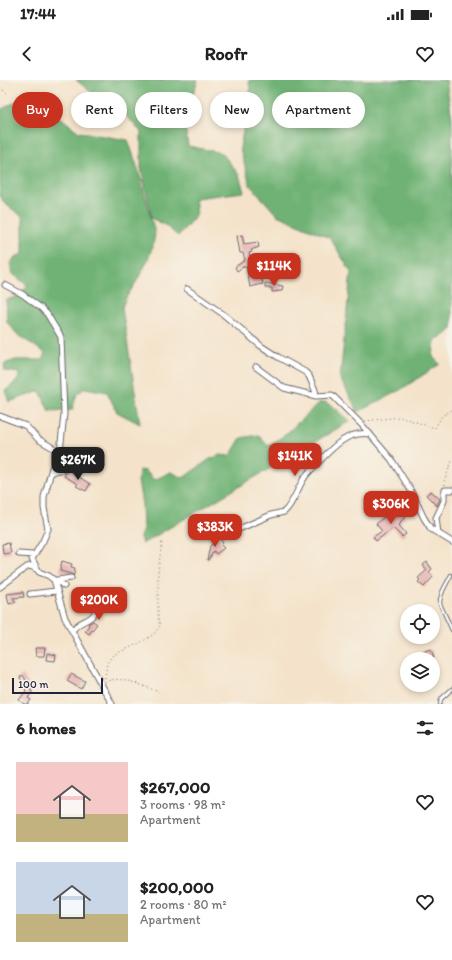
<!DOCTYPE html>
<html lang="en">
<head>
<meta charset="utf-8">
<style>
  :root { --surface:#fff; --page:#f2f2f2; --text:#222; --muted:#767676; --accent:#c8321e }
  body { margin:0; font-family:Itim,sans-serif; background:var(--page); color:var(--text); height:100vh; display:flex; flex-direction:column; font-size:15px; white-space:nowrap }
  * { box-sizing:border-box; margin:0 }
  p { font-size:13px; color:var(--muted) }
  .icon { flex:none; width:22px; height:22px; fill:none; stroke:currentColor; stroke-width:2; stroke-linecap:round; stroke-linejoin:round }
  .map { position:relative; height:624px; overflow:hidden }
  .side { display:flex; flex-direction:column; background:var(--surface); flex:1 }
  .side>* { flex:none }
  .banner { position:absolute; left:12px; top:12px; width:428px; height:36px; display:flex; gap:8px }
  .fabs { position:absolute; left:400px; top:524px; display:grid; gap:8px }
  .fabs a { display:grid; place-items:center; width:40px; height:40px; border-radius:50%; background:var(--surface); box-shadow:0 2px 6px #0003; font-size:20px }
  .scale { position:absolute; left:12px; bottom:10px; width:91px; box-sizing:border-box; padding-left:4px; border:2px solid #22223b; border-top:0; font-size:11px; line-height:14px; white-space:nowrap; color:#22223b; -webkit-text-stroke:3px #f7f3e8; paint-order:stroke }
  .price { position:absolute; translate:-50% -34px; padding:0 9px; border-radius:8px; background:var(--accent); color:#fff; font-size:13px; line-height:26px; filter:drop-shadow(0 1px 2px #0008) }
  .price::after { content:''; position:absolute; left:50%; top:24px; width:12px; height:9px; margin-left:-6px; background:inherit; clip-path:polygon(0 0,100% 0,50% 100%) }
  .price.selected { background:#222; color:#fff }
  ul { padding:0; list-style:none }
  li { display:flex; align-items:center; gap:12px; height:100px; padding:0 16px }
  li span { display:grid; place-items:center; flex:none; width:112px; height:80px; border-radius:0px; color:#555 }
  li>.icon { margin-inline-start:auto }
  span .icon { width:48px; height:48px; fill:#fffc; stroke-width:1 }
  li b { font-size:17px }
  h2 { display:flex; justify-content:space-between; align-items:center; height:48px; padding:0 16px; font-size:17px }
  .chip { padding:0 14px; border-radius:18px; background:var(--surface); box-shadow:0 2px 6px #0003; font-size:14px; line-height:36px }
  .chip.selected { background:var(--accent); color:#fff }
  .status { display:flex; justify-content:space-between; align-items:center; height:28px; padding:0 20px; background:var(--surface); direction:ltr }
  .status svg { height:11px; fill:currentColor }
  header { display:flex; justify-content:space-between; align-items:center; height:52px; padding:0 16px; background:var(--surface); font-size:18px; font-weight:800 }
  .map>svg:first-child { display:block }
  .forest { fill:#6fb275; stroke:#486a58 }
  .building { fill:#e5afad }
  .lines { fill:none; stroke-linecap:round; stroke-linejoin:round }
  .lane-casing { stroke:#6c666d; stroke-width:4.5 }
  .street-casing { stroke:#6c666d; stroke-width:7 }
  .path { stroke:#6c666d; stroke-width:1; stroke-dasharray:1 3; stroke-linecap:butt }
  .lane { stroke:#fff; stroke-width:2.5 }
  .street { stroke:#fff; stroke-width:5 }
</style>
</head>
<body>
<div class="status"><b>17:44</b><svg viewBox="0 0 49 12"><path d="M0 12V9h3v3zM5 12V6h3v6zM10 12V3h3v9zM15 12V0h3v12zM26 1h20v11H26zM47 4h2v5h-2z"/></svg></div>
<header><svg class="icon" aria-label="back" viewBox="0 0 24 24"><path d="M15 5l-7 7 7 7"/></svg>Roofr<svg class="icon" aria-label="heart" viewBox="0 0 24 24"><path d="M12 20l-8-8c-3-5 5-10 8-4 3-6 11-1 8 4z"/></svg></header>
<div class="map">
<svg width="452" height="624" viewBox="0 0 452 624">
  <rect width="100%" height="100%" fill="#f7f3e8"/>
  <filter id="ink" filterUnits="userSpaceOnUse"><feTurbulence type="fractalNoise" baseFrequency=".025" numOctaves="2"/><feDisplacementMap in="SourceGraphic" scale="8" xChannelSelector="R" yChannelSelector="G"/><feConvolveMatrix kernelMatrix="1 2 1 2 8 2 1 2 1" color-interpolation-filters="sRGB"/></filter>
  <filter id="wash" filterUnits="userSpaceOnUse"><feTurbulence type="fractalNoise" baseFrequency=".012" numOctaves="4" result="noise"/><feDisplacementMap in="SourceGraphic" scale="16" xChannelSelector="R" yChannelSelector="G"/><feGaussianBlur stdDeviation="0.9" result="paint"/><feColorMatrix in="noise" values="0 0 0 0 0 0 0 0 0 0 0 0 0 0 0 0 0 1.4 0 .05"/><feComposite in="paint" operator="in"/></filter>
  <g filter="url(#wash)">
    <rect width="100%" height="100%" fill="#f4e3ca"/>
    <path class="forest" d="M76,0H198L184,39L188,66L222,73L239,95L244,112L195,118L197,134L178,156L165,145L152,138L141,88V52L117,25L91,12Z
      M249,0H446L452,39V249L448,253L435,260L433,277L440,284L400,310L358,332L340,298L351,192L330,158L277,135L250,105L240,68L250,13Z
      M25,17L61,38L79,52L128,60L138,89L155,153C154,166 147,183 140,195C135,206 125,216 122,228L140,344L117,332L107,312L85,308L77,314L72,330L49,331L40,311L9,322L5,311L18,300L19,293L5,291L4,284L15,280H42L45,273L17,254L7,242L6,220L16,217L28,206L13,194L10,183L17,176L23,174V137L4,123L0,115V30Z
      M325,322L334,327L350,341L142,464L140,457L143,449L142,424L138,400L139,390L146,391L154,400L171,392L183,398L210,379L220,375L230,376L241,358L258,355L268,366L285,355L319,323Z"/>
    <g id="blocks">
      <path class="building" d="M242,155L244,164L258,162L259,167L251,170L252,172L249,173L253,185L257,190L259,189L263,204L250,207L246,185L237,191L235,187L245,180L243,173H240L237,156Z
        M265,203L283,206L282,211L272,212V208H265Z
        M68,390L90,404L86,411L76,406L78,404L64,396Z
        M431,411L440,419L437,426L426,415Z
        M391,431L394,435L396,432L398,435L401,432L406,437L400,442L401,443L399,445L406,454L402,457L393,448L376,461L373,457L382,451L376,444Z
        M219,458L223,463L221,465L224,468L216,474L214,471L208,480H207L210,466Z
        M9,463L11,473L3,474L2,464Z
        M62,481L72,484L71,487L75,488L74,495L60,491Z
        M427,482L432,489L429,492L433,497L424,507L418,502L420,500L418,498L427,490L423,485Z
        M23,512L24,517L13,518L16,522L9,524L7,514Z
        M93,541L97,544L89,554L85,551L89,545L88,544Z
        M35,568H45L44,576H36Z
        M431,569L434,578L424,579L421,572Z
        M47,573L56,575L55,581L46,580Z
        M71,594L85,601L81,609L67,601Z
        M23,595L32,612L28,618L31,620L28,624H24L19,620L26,611L20,597Z"/>
    </g>
  </g>
  <g filter="url(#ink)">
    <use href="#blocks" fill-opacity="0" stroke="#6c666d" stroke-width="1"/>
    <g class="lines">
      <defs>
        <path id="lane" d="M451,495C447,504 439,514 440,524L452,550
          M440,624L441,619L452,609"/>
        <path id="street" d="M5,205L22,214L41,228L47,234L61,257L64,334L60,372L52,388L44,417V428L48,449L43,461L32,479L39,492L49,496L54,500L65,538L112,624
          M187,209L223,234L261,266L278,277L305,292L309,296L315,310L316,316
          M256,287L284,308L316,316L332,315L362,345L391,379L410,409L424,438L431,449L452,462
          M0,336L26,346L38,359L60,372
          M51,393L57,390H62
          M438,453L436,438L444,421V413L445,410H452
          M223,456L271,435L284,432C293,424 297,410 303,400C306,394 312,389 317,384C331,369 347,350 370,354
          M19,474L33,475
          M57,500L64,506
          M58,500L71,498
          M0,507L27,487L31,486L36,489
          M30,514L56,511
          M72,551C79,540 89,542 94,534C97,529 97,521 99,516"/>
      </defs>
      <use href="#lane" class="lane-casing"/>
      <use href="#street" class="street-casing"/>
      <path class="path" d="M0,8L7,13
        M365,341L400,337L435,348L442,336L452,330
        M445,405L444,402L452,381
        M105,598L107,583L113,575L140,563L154,554L160,546L158,538V492L162,461
        M105,602C120,594 145,607 159,612"/>
      <use href="#lane" class="lane"/>
      <use href="#street" class="street"/>
    </g>
  </g>
</svg>
<div class="fabs">
<a><svg class="icon" aria-label="locate" viewBox="0 0 24 24"><circle cx="12" cy="12" r="6"/><path d="M12 2v4M12 18v4M2 12h4M18 12h4"/></svg></a>
<a><svg class="icon" aria-label="layers" viewBox="0 0 24 24"><path d="M12 4l9 5-9 5-9-5zM3 14l9 5 9-5"/></svg></a>
</div>
<div class="scale">100 m</div>
<b class="price" style="left:274px;top:207px">$114K</b>
<b class="price" style="left:295px;top:397px">$141K</b>
<b class="price selected" style="left:78px;top:401px">$267K</b>
<b class="price" style="left:391px;top:445px">$306K</b>
<b class="price" style="left:215px;top:468px">$383K</b>
<b class="price" style="left:99px;top:541px">$200K</b>
<div class="banner">
<a class="chip selected">Buy</a>
<a class="chip">Rent</a>
<a class="chip">Filters</a>
<a class="chip">New</a>
<a class="chip">Apartment</a>
</div>
</div>
<section class="side">
<h2>6 homes<svg class="icon" aria-label="filters" viewBox="0 0 24 24"><path d="M4 7h16M4 17h16"/><circle cx="9" cy="7" r="2"/><circle cx="15" cy="17" r="2"/></svg></h2>
<ul>
<li><span style="background:linear-gradient(#f6c9c9 65%,#c2b280 0)"><svg class="icon" aria-label="home" viewBox="0 0 24 24"><path d="M3 11l9-7 9 7M6 9v11h12V9"/></svg></span><div><b>$267,000</b><p>3 rooms · 98 m²</p><p>Apartment</p></div><svg class="icon" aria-label="heart" viewBox="0 0 24 24"><path d="M12 20l-8-8c-3-5 5-10 8-4 3-6 11-1 8 4z"/></svg></li>
<li><span style="background:linear-gradient(#c9d6e8 65%,#c2b280 0)"><svg class="icon" aria-label="home" viewBox="0 0 24 24"><path d="M3 11l9-7 9 7M6 9v11h12V9"/></svg></span><div><b>$200,000</b><p>2 rooms · 80 m²</p><p>Apartment</p></div><svg class="icon" aria-label="heart" viewBox="0 0 24 24"><path d="M12 20l-8-8c-3-5 5-10 8-4 3-6 11-1 8 4z"/></svg></li>
</ul>
</section>
</body>
</html>
